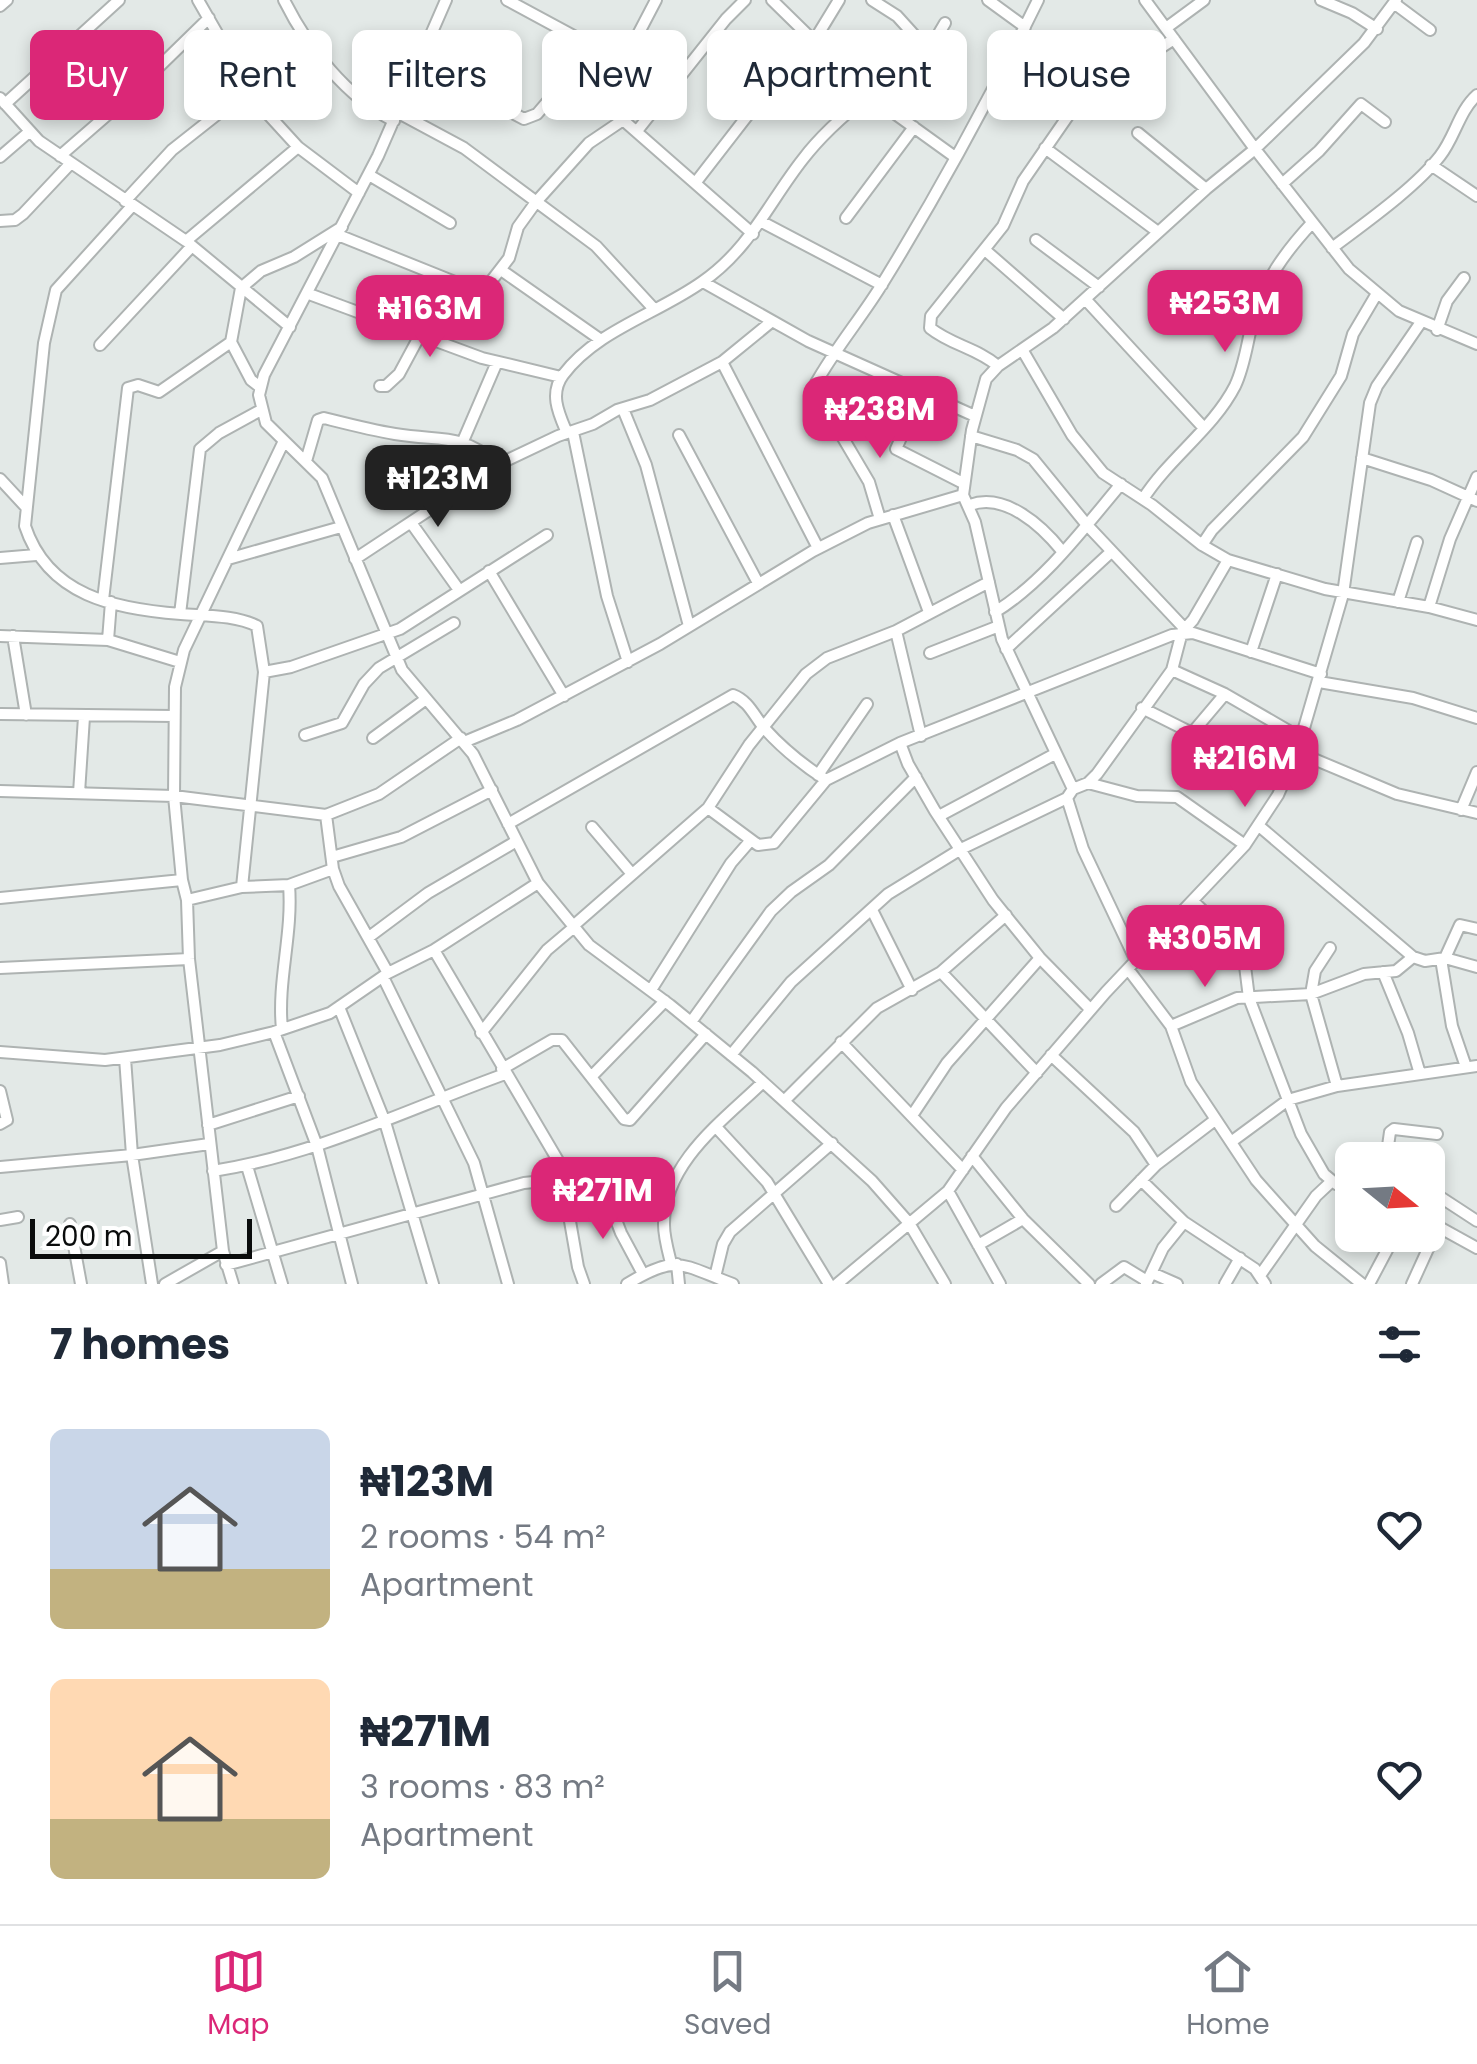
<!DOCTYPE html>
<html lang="en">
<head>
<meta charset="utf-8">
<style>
  :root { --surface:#fff; --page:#f6f6f7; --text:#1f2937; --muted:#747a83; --line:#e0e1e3; --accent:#db2777 }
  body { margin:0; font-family:Poppins,sans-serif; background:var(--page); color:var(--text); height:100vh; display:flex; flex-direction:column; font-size:38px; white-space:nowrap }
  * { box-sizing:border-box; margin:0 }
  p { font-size:32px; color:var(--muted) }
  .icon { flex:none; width:55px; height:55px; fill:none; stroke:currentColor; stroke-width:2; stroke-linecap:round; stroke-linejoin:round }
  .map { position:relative; height:1284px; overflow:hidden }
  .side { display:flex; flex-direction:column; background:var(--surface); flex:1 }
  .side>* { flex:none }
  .top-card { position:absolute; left:30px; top:30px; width:1418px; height:90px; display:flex; gap:20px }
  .needle { width:65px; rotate:108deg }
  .tools { position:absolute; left:1335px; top:1142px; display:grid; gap:20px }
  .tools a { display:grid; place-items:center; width:110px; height:110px; border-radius:15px; background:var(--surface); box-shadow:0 5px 15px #0003; font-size:50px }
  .scale { position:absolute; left:30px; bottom:25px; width:222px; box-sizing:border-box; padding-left:10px; border:5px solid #0a0c0c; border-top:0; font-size:28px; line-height:35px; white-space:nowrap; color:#0a0c0c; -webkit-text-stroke:8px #fff; paint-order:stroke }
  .price { position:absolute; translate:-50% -85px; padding:0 22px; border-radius:20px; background:var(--accent); color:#fff; font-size:32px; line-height:65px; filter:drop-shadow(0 2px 5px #0008) }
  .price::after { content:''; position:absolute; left:50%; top:60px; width:30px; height:22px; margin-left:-15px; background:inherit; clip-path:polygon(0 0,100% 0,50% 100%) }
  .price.on { background:#222; color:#fff }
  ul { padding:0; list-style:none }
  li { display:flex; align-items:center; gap:30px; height:250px; padding:0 50px }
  li span { display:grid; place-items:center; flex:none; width:280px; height:200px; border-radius:15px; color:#555 }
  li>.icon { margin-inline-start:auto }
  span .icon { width:120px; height:120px; fill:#fffc; stroke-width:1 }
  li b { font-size:42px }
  h2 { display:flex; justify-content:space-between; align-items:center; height:120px; padding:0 50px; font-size:42px }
  .tag { padding:0 35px; border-radius:15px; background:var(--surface); box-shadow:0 5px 15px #0003; font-size:35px; line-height:90px }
  .tag.on { background:var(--accent); color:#fff }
  .tabs { display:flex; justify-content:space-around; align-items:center; height:140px; border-top:2px solid var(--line); background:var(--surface); font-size:28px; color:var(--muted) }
  .tabs a { display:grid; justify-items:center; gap:5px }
  .tabs .on { color:var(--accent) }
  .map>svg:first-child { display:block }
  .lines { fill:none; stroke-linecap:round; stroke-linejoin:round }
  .minor-casing { stroke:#aeb3b2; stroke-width:14 }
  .minor { stroke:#fff; stroke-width:10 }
</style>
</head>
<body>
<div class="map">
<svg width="1477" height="1284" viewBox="0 0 1477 1284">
  <rect width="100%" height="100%" fill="#e3e9e7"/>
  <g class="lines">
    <defs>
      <path id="minor" d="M198,0L256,101L298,147L359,193
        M284,0C308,48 346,97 394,121
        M446,0L378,156L264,375L259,395L266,423L322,478L402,670L473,754L538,883L589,945L670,1005L752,1072L872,1181L909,1223L945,1284
        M507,0L594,47L660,102
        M772,0L869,95L955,157
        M872,0L897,16L916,37L931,46
        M988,0L1025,27
        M1145,0L1255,149L1349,269L1399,311L1477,344
        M1321,0L1352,13L1377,29
        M1395,4L1430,30
        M0,6L7,0
        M1166,28L1204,0
        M814,41L839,0
        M419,64L524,119L537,114L594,47
        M621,67L656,0
        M0,98L39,141L186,241L290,327
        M5,104L119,0
        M397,112L464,148L596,246L654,309
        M893,112L945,23
        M637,131L726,19L745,0
        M1138,133L1206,189
        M1045,148L1158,232
        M60,156L129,96L209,18
        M0,157L29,132
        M1431,165L1477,196
        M369,175L450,223
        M696,182L751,111
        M1282,184L1319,151L1361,104L1385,122
        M125,201L172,150L248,90
        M132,206L56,290L44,343L25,526C48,596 115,609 181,614C206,616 235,615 257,626L264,672L242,887
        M846,218L914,127
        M0,221L15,220L23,214L71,163
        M762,222L882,285
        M338,235L482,293L509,258L518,227L536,202L589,143L623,120L753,234
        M1036,240L1099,287
        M186,241L298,147
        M1332,248C1365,223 1415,188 1440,156C1455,137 1459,111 1477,95
        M985,250L1064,319
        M501,270L601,340
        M703,282L808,341L975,416
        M309,294L482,358L561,377
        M1086,300L1203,427
        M1437,330L1447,301L1464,278
        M409,331L420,301L431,297L442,277
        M100,345L192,246
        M1023,351L1072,435L1103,473L1152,505L1202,545L1228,560L1325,589L1429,607L1477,620
        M722,362L818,548
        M998,366C977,348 951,345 930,328L931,316L1003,226L1023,181L1070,113L1095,90L1174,39
        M380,386H386L399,374L420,335
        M260,387L251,380L231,342L241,288L261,271L294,257L342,227
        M922,390L896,449L963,483
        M623,409L646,465L689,626
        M573,432L607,596L628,662
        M567,433C559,414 549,394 563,375C597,330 657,314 702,282C750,249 769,202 803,159C822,134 845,114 869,95
        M679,435L758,583
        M971,436L1017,450L1033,459L1087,525L1185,629
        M463,441L497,362
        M1362,458L1431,480L1477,501
        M306,461L318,420L324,418C348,424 371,430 395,434C442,442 456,431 499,464
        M0,479L26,507
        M1143,499C1169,458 1213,429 1235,386C1245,365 1247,342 1253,320C1263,282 1286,251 1312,223
        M970,505C1005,492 1042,526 1062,551
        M893,515L929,612
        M880,519L869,482L820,399L816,383C836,347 863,316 884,281C940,190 991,96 1038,0
        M412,524L459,590
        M1202,545L1212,530L1303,437L1341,376L1353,334L1376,295
        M0,558L36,555
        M228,559L341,527
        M355,559L499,464L558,436L593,424L617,410L650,400L722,362L771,322
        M489,571L564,696
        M103,600L128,388L138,385L159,392L231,342
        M1398,602L1417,542
        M1429,607L1450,539L1477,477
        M995,612C1044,582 1084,528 1121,484
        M180,614L200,449L219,433L261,410
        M896,631L921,736
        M0,636L108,640L180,662
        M13,636L26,715
        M108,640L111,602
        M1006,649L1111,552
        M1251,652L1277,574
        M930,653L999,626
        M1172,670L1225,694L1301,738
        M264,672L291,667L400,629L547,535
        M1319,682L1413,698L1477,718
        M1142,708L1192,733L1225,694
        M0,714L174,716
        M305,735L342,723L364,684L379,668L454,623
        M373,738L426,699
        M464,742L517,720L660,644L813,551L868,523L963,495
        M900,743L908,764L935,811L993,900L1040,958L1090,1009
        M1297,752L1397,794L1477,813
        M818,775L867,704
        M1088,783L1137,796L1177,797L1245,845
        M1073,789L1088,783L1097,774L1172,670L1182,632L1193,620L1228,560
        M0,791L174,796L326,815L379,794L461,738
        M79,793L84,717
        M708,808L749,745L806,674L827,658L896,631L989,582
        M1461,810L1477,772
        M326,815L333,869L339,886L388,973
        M939,816L1055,754
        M508,824L733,695C749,701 754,716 765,729C783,749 803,765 826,780
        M1259,826L1413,957L1425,961L1445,958L1477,967
        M592,827L632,874
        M332,857L401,837L492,790
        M0,898L182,880
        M187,900L242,887L289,885L333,869
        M1194,902L1219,926L1244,958L1249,998L1301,1134L1324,1174L1336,1184L1352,1190
        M872,910L912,990
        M572,927L708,808L758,845L774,843L826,780L900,743L1172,635L1193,633L1321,674
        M369,937L428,893L515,842
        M1330,948L1315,971L1311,994L1337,1086
        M434,950L560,1164L578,1267L584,1284
        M1445,958L1460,925L1477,929
        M1441,959L1452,1026L1466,1067
        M1136,961L1083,849L1067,798L1073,789L1002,639L975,522L963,495L972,430L986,379L998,366L1053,328L1206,189L1255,149L1364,43L1396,0
        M0,968L189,959
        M1128,969L1171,1026L1191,1082L1256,1180L1315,1246L1362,1284
        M941,972L1037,1073
        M1383,972L1408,1033L1420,1074
        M383,977L474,1163L508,1284
        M651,990L731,863L751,840
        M339,1007L385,1122L433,1284
        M691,1022L771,911L791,892L829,865L916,777
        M1171,1026L1237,998L1311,994L1364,974L1396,971L1413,957
        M282,1029C277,981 293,934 289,885
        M274,1032L317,1146L352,1284
        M481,1033L547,950L573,928
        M841,1042L963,1170
        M0,1052L105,1060L220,1045L274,1032L330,1013L388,973L434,950L538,883
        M731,1055L791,982L888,894L961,849L1067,798
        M1051,1055L1134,1132L1156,1165
        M125,1058L132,1155L152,1284
        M502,1069L552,1040H562L624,1119L630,1120L706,1034
        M591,1077L665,1001
        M0,1091L7,1120L0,1124
        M784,1101L877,1008L941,972L1006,915
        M913,1114L947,1063L1040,958
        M208,1125L299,1096
        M716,1127L767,1182L829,1284
        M1231,1142L1288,1100L1337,1086L1477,1066
        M972,1156L1023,1219L1089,1284
        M1386,1160L1390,1132L1394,1129L1437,1134
        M247,1166L282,1284
        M0,1167L132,1155L209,1144
        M213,1171C316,1155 408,1109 505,1074
        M1141,1180L1184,1222L1255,1269L1265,1284
        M1336,1184L1352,1173
        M1428,1189L1477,1221
        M605,1191L621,1233L643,1274
        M948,1191L1000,1284
        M1116,1206L1156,1165L1215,1120
        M0,1220L18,1217
        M1428,1221L1477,1248
        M70,1224L81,1284
        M978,1245L1023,1219
        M0,1263L3,1284
        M671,1263C668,1251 664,1237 664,1225C663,1163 724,1120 763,1082
        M677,1264L679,1284
        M226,1265L524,1183L563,1179
        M1152,1273L1177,1284
        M1261,1274L1316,1196L1332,1181
        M715,1277L723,1244L730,1232L832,1143
        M165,1284L223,1251
        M233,1284L223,1251L189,959L187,900L182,880L174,796L175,687L184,650L283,443
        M627,1284C678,1253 681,1265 733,1284
        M837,1284L948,1191L1006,1108L1106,992L1245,845L1278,795L1297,752L1343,594L1370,403L1377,386L1421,322
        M1101,1284L1124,1267L1147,1281
        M1146,1284L1163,1248L1184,1222
        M1225,1284L1240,1258
        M1369,1284L1395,1235
        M1412,1284L1438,1227"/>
    </defs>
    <use href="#minor" class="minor-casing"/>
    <use href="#minor" class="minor"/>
  </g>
</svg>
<div class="tools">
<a><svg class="needle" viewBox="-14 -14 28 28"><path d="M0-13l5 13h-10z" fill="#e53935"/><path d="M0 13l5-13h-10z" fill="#747a83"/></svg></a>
</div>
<div class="scale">200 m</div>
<b class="price" style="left:1225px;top:355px">₦253M</b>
<b class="price" style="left:430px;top:360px">₦163M</b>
<b class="price" style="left:880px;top:461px">₦238M</b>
<b class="price on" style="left:438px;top:530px">₦123M</b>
<b class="price" style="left:1245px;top:810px">₦216M</b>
<b class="price" style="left:1205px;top:990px">₦305M</b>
<b class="price" style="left:603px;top:1242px">₦271M</b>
<div class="top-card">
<a class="tag on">Buy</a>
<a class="tag">Rent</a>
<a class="tag">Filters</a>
<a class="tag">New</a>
<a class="tag">Apartment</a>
<a class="tag">House</a>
</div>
</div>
<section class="side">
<h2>7 homes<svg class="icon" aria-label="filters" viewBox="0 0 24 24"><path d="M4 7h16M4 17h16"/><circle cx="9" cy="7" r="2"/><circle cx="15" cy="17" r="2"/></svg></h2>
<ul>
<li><span style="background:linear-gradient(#c9d6e8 70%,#c2b280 0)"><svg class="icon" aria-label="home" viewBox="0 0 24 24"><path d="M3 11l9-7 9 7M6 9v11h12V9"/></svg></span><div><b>₦123M</b><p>2 rooms · 54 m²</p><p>Apartment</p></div><svg class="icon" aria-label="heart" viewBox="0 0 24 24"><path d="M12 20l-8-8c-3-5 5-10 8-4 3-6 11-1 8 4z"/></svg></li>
<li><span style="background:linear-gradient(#ffd9b3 70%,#c2b280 0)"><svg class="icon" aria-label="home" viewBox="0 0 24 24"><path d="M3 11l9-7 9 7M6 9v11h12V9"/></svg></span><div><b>₦271M</b><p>3 rooms · 83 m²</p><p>Apartment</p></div><svg class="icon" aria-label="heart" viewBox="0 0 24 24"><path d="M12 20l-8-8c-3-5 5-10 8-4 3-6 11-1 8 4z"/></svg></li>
</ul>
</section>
<nav class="tabs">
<a class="on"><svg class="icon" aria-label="map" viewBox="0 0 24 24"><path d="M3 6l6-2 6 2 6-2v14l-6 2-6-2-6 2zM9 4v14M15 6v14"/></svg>Map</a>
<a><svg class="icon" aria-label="saved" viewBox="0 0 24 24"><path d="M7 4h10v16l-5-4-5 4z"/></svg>Saved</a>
<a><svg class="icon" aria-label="home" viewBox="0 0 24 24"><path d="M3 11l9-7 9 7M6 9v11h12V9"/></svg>Home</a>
</nav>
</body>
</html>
